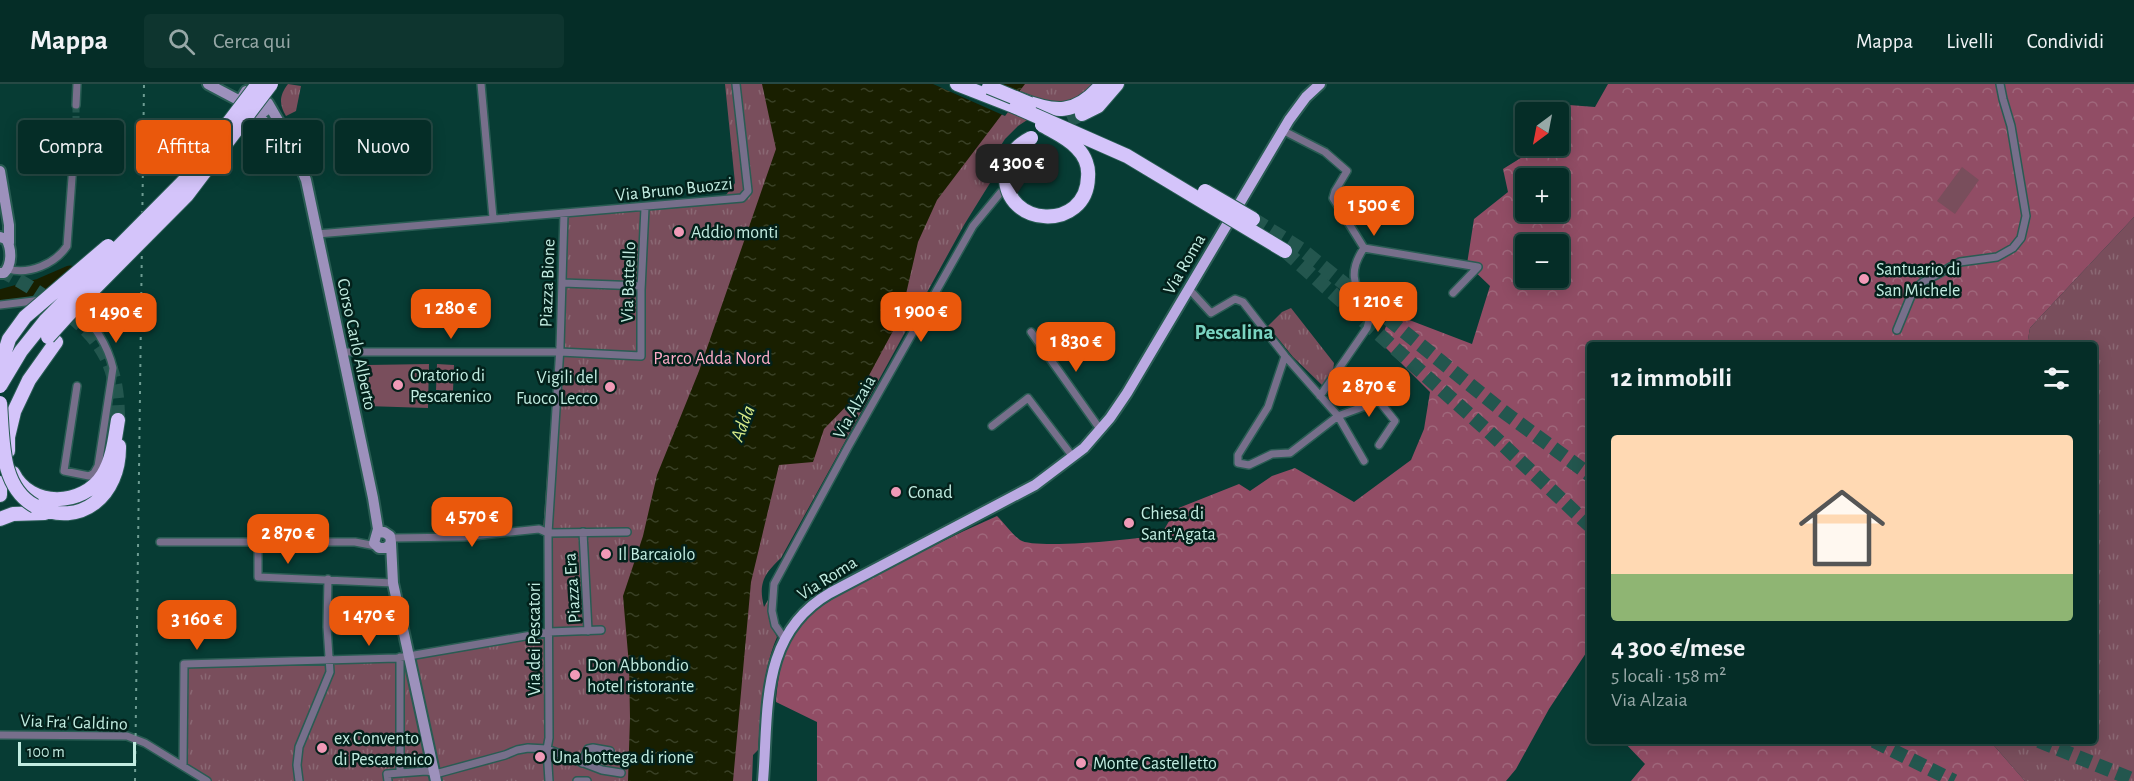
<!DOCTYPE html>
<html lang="it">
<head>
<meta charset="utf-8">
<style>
  :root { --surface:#052d27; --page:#0e352f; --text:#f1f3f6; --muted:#97a8a7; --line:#264944; --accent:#ea580c }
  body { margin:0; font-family:"Alegreya Sans",sans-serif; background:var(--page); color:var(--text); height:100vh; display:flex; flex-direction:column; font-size:22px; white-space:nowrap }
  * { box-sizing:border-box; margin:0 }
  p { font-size:20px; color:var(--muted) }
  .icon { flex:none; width:33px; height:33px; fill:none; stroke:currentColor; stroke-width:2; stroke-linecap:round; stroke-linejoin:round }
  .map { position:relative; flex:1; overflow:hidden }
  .details { position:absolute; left:1587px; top:258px; width:510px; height:402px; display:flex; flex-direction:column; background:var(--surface); border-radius:6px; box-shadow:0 3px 15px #0003,0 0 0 2px var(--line) }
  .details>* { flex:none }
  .banner { position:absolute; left:18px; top:36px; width:570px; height:54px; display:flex; gap:12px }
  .needle { width:39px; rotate:212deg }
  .tools { position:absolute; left:1515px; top:18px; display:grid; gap:12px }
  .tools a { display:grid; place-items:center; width:54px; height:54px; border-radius:6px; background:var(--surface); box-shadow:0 3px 15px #0003,0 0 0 2px var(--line); font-size:30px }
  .scale { position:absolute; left:18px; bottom:15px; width:118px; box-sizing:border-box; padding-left:6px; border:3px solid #c2ece1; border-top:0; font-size:16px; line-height:21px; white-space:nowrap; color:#c2ece1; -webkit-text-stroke:4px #03211b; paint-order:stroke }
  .price { position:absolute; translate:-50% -51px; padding:0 14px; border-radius:12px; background:var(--accent); color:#fff; font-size:20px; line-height:39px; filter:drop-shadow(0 2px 3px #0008) }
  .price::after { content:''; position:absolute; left:50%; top:36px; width:18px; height:14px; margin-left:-9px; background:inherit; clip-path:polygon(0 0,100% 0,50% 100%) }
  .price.selected { background:#222; color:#fff }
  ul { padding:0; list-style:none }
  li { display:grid; align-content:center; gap:12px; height:318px; padding:0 24px }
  li span { display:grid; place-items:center; height:186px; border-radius:6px; color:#555 }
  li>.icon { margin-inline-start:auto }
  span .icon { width:108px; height:108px; fill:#fffc; stroke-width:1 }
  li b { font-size:26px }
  h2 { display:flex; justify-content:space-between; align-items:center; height:72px; padding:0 24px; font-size:26px }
  .tag { padding:0 21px; border-radius:6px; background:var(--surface); box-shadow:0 3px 15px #0003,0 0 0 2px var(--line); font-size:21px; line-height:54px }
  .tag.selected { background:var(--accent); color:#fff }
  header { display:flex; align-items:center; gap:36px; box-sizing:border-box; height:84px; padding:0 30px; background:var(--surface); border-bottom:2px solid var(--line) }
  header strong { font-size:28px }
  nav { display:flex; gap:33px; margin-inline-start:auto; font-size:21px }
  .search { width:420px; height:54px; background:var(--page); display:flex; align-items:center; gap:15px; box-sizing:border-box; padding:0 21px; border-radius:6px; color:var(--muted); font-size:22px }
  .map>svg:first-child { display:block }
  .grass { fill:url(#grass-tufts) }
  .forest { fill:url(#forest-crowns); fill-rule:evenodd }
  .pitch { fill:#794e5c }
  .water { fill:url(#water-ripples) }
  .pier { fill:#073c34 }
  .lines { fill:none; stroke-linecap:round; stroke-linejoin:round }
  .river { stroke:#191f00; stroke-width:15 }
  .street-tunnel { stroke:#23564e; stroke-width:7; stroke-dasharray:7 3.5; stroke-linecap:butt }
  .highway-tunnel { stroke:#23564e; stroke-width:14; stroke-dasharray:14 7; stroke-linecap:butt }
  .street-casing { stroke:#295c53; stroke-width:10 }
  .secondary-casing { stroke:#295c53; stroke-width:14 }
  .primary-casing { stroke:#295c53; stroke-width:14 }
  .highway-casing { stroke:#295c53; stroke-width:16 }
  .street { stroke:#776f8b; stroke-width:7 }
  .secondary { stroke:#9d91bc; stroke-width:10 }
  .primary { stroke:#bbaae2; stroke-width:10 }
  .highway { stroke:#d4c4fa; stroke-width:14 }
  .rail { stroke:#6e9d93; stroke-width:2; stroke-dasharray:3 6; stroke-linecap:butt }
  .highway-bridge-casing { stroke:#295c53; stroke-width:16; stroke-linecap:butt }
  .highway-bridge { stroke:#d4c4fa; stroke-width:14 }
  .poi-dot { fill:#f09ab7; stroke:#03211b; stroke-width:2 }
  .labels { text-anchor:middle; stroke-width:5; stroke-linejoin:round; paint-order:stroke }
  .street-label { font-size:18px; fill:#c2ece1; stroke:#03211b }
  .poi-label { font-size:18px; fill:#c2ece1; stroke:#03211b; text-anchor:start }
  .park-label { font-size:18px; fill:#fcabc6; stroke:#03211b }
  .water-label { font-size:20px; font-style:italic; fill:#d6ea88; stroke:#03211b }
  .quarter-label { font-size:21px; font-weight:bold; fill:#7bd5c2; stroke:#03211b }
</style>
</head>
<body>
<header>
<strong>Mappa</strong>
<div class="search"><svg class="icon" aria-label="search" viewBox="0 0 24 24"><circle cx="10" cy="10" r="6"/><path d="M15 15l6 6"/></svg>Cerca qui</div>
<nav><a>Mappa</a><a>Livelli</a><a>Condividi</a></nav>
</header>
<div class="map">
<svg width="2134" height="697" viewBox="0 0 2134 697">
  <defs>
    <pattern id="grass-tufts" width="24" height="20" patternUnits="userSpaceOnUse" patternTransform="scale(1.5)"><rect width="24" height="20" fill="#794e5c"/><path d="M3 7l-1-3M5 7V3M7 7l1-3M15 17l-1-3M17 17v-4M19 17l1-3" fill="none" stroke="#8a6873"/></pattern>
    <pattern id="forest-crowns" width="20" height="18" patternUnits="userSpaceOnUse" patternTransform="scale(1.5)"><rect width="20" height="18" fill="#914d65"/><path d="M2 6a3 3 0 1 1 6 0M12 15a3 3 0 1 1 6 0" fill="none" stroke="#9f677b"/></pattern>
    <pattern id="water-ripples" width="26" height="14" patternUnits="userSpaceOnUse" patternTransform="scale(1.5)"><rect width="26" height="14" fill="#191f00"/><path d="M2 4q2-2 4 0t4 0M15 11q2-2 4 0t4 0" fill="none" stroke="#394025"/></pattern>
  </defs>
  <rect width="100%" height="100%" fill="#073c34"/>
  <path class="grass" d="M288,0L301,2L296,27L286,32C279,20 279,12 288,0Z
    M725,0H1095L1072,19L1047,23L1018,42L1005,55L989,80L990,99L964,141L781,474C764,490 758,499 764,523L768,516L769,536L777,553C762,588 761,628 758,666L753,671L752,697H199L181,685L180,580L425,570L547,547L543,447L566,130L723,115L735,99Z
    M2134,133V697H2025L1990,657H2094V261H2027L2030,244Z
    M1291,224L1334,279L1333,287L1323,302L1293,273L1268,242L1282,228Z"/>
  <path class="forest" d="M1608,0H2134V133L2030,244L2027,261H1590V563L1549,625L1516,685L1506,697H817V638L776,618C778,592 782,565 798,544C815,522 842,510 865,497C908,474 952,452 997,432C1004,439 1012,450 1020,456C1035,466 1139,455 1161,451L1176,425L1239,400L1250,407L1272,392L1295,384L1354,418L1411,376L1424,345L1430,308L1380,258L1391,229L1472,260L1490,202L1467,180L1474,135L1508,108L1503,85L1540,62H1558V28H1552L1556,20L1595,23ZM1526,94H1558V128H1526ZM1526,160H1558V194H1526Z
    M1623,657H1990L2025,697H1631L1645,680Z"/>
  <path class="pitch" d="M1962,83L1979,96L1955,130L1937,117Z
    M429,280L428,324L366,322L367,281Z
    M437,280L454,281L453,307L436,306Z"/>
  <path class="water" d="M762,0H1025L937,116L918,158L903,223L893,247L860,308L824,345L813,378L779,381L751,498L733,697H628L630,634L629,581L623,512L643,452L657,391L699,287L776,65Z"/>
  <path class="pier" d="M933,0H991L1022,9L1005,32Z"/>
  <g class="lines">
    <path class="river" d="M0,213L40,202L70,189"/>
    <path class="street-tunnel" d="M76,39V21"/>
    <path class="highway-tunnel" d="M1049,45L1082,30
      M1253,135L1301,165L1504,328L1590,391
      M1285,167L1488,347L1590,442
      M0,186C21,197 40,209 59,223C103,256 118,280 118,336
      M1874,657L1954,697
      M2039,657L2134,696"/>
    <defs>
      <path id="street" d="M481,0L493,134
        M76,21L77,0
        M1282,46L1325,68L1347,87L1335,107L1333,114L1364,164L1478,183L1453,209
        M317,150L742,114L748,107L736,0
        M8,185C29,191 55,180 67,162L76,39
        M563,199L641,202
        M1189,205L1211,229L1235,215L1243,218L1285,272L1338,332L1290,369L1272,370L1249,381L1238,379V371L1268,323L1285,272
        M0,221L42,216
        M75,224C93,237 108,262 113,284L98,382L94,389L89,392L64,387L77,302
        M1897,246L1913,207L1923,198L1960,178L1997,173L2013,164L2021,154L2026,132L2011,42L2003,15L2000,0
        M1031,248L1100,345
        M343,268H560L641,272V206L645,124
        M1320,312L1367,244L1370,233C1359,206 1344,193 1364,164
        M992,342L1028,314L1073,373
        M1364,377L1338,332L1379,317L1395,337L1379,361
        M583,448L588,547
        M160,458H355L376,462
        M258,458V493L393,499
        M391,459L394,454L464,453L539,445L548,449L627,448
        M784,554L775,541L772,527L774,500L848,363L973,142L1001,108L1052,71
        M400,573V689
        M0,651L127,652L145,659L207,697
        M582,679L588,665L593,664L610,667
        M183,682L184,580L397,574L549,548L601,546
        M299,697L297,681L299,663L330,588L327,543L328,495
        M388,697L387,690L426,687L439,689L505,671L517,666L528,664L547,665L602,686L621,689
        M549,697L547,665L549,654L548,449L560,263L564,130
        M577,697H587"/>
      <path id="secondary" d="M208,0L240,17L246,7
        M268,19L290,57L306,96L373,414L378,445L374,459L379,464H386L391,459L390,452L384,448L377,449
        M268,19L265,27L257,32C276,45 286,65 296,85
        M0,87L9,141V159
        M0,153L6,155C12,165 12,181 4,189H0
        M391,459L393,499L436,697"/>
      <path id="primary" d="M763,697C769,626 759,550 830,509L1035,401L1084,364L1110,334L1127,309L1289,36L1306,13L1320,0"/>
      <path id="highway" d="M957,0L1016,23
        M1019,15C1054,29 1076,32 1102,0
        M1082,30L1098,22L1117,0
        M10,336L29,296L56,258
        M8,367V353L14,328
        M13,389C30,424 83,423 103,391C113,375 115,354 118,336
        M0,399V411
        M35,422C81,445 120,411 119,362
        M0,435L13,430L45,429"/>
    </defs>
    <use href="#street" class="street-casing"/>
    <use href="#secondary" class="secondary-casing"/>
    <use href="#primary" class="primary-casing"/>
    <use href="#highway" class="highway-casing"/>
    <use href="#street" class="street"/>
    <use href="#secondary" class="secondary"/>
    <use href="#primary" class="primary"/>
    <use href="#highway" class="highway"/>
    <path class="rail" d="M135,697L144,0"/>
    <defs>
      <path id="highway-bridge" d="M989,3L1030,20
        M1016,23L1127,72L1285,167
        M1031,54C1017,61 1007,73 1006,90C1003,144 1087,148 1088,93C1089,83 1085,72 1077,64C1068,54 1054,48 1042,41
        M1205,107L1253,135
        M48,253L68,231L187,111L271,0
        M0,283L9,255L25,233L108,162
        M0,302L21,267L45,237L185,96L258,0
        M0,319C3,356 0,403 35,422"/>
    </defs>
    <use href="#highway-bridge" class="highway-bridge-casing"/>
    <use href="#highway-bridge" class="highway-bridge"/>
  </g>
  <g class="poi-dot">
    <circle cx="679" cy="148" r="6"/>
    <circle cx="1864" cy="195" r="6"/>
    <circle cx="398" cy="301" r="6"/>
    <circle cx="610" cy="303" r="6"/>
    <circle cx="896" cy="408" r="6"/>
    <circle cx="1129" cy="439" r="6"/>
    <circle cx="606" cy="470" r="6"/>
    <circle cx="575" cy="591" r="6"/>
    <circle cx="322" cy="664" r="6"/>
    <circle cx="540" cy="673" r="6"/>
    <circle cx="1081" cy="679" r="6"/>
  </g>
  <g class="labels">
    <g class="street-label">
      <text transform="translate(674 105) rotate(-6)" y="6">Via Bruno Buozzi</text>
      <text transform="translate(1184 180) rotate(-60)" y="6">Via Roma</text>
      <text transform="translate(628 198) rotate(-88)" y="6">Via Battello</text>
      <text transform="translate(547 199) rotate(-88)" y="6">Piazza Bione</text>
      <text transform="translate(357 260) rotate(78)" y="6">Corso Carlo Alberto</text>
      <text transform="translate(854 323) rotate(-61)" y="6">Via Alzaia</text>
      <text transform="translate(827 494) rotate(-32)" y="6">Via Roma</text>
      <text transform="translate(572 504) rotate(-94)" y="6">Piazza Era</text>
      <text transform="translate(534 555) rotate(-90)" y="6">Via dei Pescatori</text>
      <text transform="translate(74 638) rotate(2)" y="6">Via Fra' Galdino</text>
    </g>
    <g class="poi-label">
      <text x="691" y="154">Addio monti</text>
      <text x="1876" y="191">Santuario di<tspan x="1876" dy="21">San Michele</tspan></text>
      <text x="410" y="297">Oratorio di<tspan x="410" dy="21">Pescarenico</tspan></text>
      <text x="598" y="299" text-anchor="end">Vigili del<tspan x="598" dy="21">Fuoco Lecco</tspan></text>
      <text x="908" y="414">Conad</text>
      <text x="1141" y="435">Chiesa di<tspan x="1141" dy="21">Sant'Agata</tspan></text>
      <text x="618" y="476">Il Barcaiolo</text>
      <text x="587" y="587">Don Abbondio<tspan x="587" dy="21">hotel ristorante</tspan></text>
      <text x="334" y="660">ex Convento<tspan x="334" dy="21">di Pescarenico</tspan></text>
      <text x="552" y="679">Una bottega di rione</text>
      <text x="1093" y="685">Monte Castelletto</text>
    </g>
    <g class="park-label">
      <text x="712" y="280">Parco Adda Nord</text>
    </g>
    <g class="water-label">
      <text transform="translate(742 339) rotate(-69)" y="7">Adda</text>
    </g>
    <g class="quarter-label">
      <text x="1234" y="255">Pescalina</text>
    </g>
  </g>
</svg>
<div class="tools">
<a><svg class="needle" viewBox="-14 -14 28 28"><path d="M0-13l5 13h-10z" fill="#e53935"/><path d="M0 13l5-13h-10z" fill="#97a8a7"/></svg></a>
<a>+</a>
<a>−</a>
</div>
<div class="scale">100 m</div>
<b class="price selected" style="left:1017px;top:111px">4 300 €</b>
<b class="price" style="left:1374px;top:153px">1 500 €</b>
<b class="price" style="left:1378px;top:249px">1 210 €</b>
<b class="price" style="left:451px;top:256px">1 280 €</b>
<b class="price" style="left:921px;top:259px">1 900 €</b>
<b class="price" style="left:116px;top:260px">1 490 €</b>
<b class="price" style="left:1076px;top:289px">1 830 €</b>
<b class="price" style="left:1369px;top:334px">2 870 €</b>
<b class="price" style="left:472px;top:464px">4 570 €</b>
<b class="price" style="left:288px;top:481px">2 870 €</b>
<b class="price" style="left:369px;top:563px">1 470 €</b>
<b class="price" style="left:197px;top:567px">3 160 €</b>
<div class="banner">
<a class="tag">Compra</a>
<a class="tag selected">Affitta</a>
<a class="tag">Filtri</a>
<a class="tag">Nuovo</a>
</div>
<section class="details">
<h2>12 immobili<svg class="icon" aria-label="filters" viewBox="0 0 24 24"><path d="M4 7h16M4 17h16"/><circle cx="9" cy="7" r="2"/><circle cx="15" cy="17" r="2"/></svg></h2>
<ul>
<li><span style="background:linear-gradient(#ffd9b3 75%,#8fb573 0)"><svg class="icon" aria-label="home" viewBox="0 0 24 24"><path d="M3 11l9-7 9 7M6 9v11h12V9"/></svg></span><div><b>4 300 €/mese</b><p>5 locali · 158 m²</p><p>Via Alzaia</p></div></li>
</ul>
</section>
</div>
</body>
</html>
